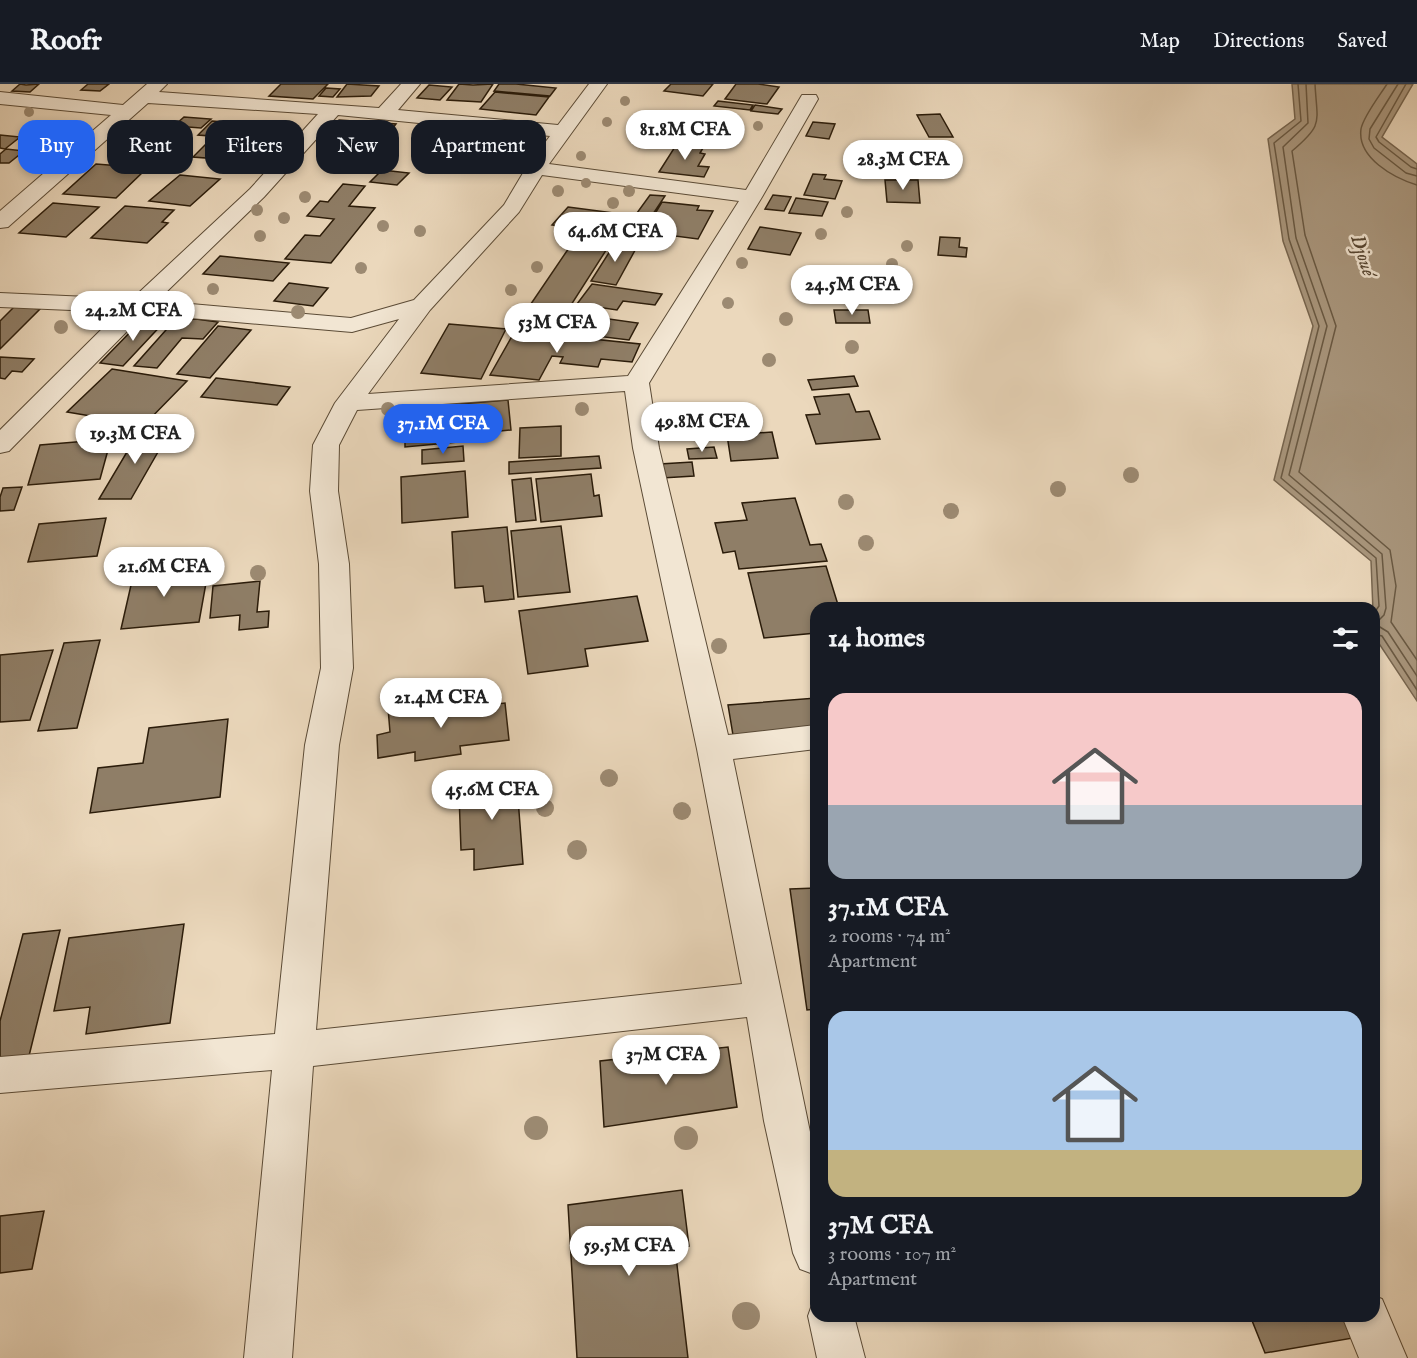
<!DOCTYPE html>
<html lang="en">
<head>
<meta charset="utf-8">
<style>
  :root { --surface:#171b24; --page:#242831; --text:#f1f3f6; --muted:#9ea1a6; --line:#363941; --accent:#2563eb }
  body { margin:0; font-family:"IM FELL English",serif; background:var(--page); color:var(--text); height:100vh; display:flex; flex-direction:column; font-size:22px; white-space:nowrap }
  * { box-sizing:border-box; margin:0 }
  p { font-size:20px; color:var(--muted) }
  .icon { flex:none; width:33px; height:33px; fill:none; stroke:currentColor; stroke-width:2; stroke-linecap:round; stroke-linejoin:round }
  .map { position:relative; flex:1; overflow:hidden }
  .drawer { position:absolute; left:810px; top:518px; width:570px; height:720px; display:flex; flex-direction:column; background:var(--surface); border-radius:18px; box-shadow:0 3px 9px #0003 }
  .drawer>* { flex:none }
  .hud { position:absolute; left:18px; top:36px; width:570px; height:54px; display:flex; gap:12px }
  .price { position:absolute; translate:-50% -51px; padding:0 14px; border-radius:21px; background:#fff; color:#222; font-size:20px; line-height:39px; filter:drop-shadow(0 2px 3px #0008) }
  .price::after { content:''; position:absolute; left:50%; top:36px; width:18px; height:14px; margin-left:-9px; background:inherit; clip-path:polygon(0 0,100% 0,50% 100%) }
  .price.current { background:var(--accent); color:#fff }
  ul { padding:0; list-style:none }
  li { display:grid; align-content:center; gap:12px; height:318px; padding:0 18px }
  li span { display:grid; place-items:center; height:186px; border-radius:18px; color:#555 }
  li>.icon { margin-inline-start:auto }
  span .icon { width:108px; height:108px; fill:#fffc; stroke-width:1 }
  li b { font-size:26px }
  h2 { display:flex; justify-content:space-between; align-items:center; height:72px; padding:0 18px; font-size:26px }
  .pill { padding:0 21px; border-radius:18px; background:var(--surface); box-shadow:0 3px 9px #0003; font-size:21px; line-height:54px }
  .pill.current { background:var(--accent); color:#fff }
  header { display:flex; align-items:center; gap:36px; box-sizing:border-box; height:84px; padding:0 30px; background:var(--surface); border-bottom:2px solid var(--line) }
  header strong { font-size:28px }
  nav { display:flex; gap:33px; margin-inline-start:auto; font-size:21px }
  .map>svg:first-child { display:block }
  .water { fill:#aa987f; stroke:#776650; stroke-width:1.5 }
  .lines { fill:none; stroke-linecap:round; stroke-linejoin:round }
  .shore { stroke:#6a5a44; stroke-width:1.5 }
  .building { fill:#8f7e67; stroke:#2b1c0a; stroke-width:1.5 }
  .minor-casing { stroke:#5b4b36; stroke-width:2 }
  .minor { fill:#f2e6d3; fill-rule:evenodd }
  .tree { fill:#9c8a72 }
  .labels { text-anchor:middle; stroke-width:5; stroke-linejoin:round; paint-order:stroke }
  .far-water-label { font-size:20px; font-style:italic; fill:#574733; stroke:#f2e6d3 }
</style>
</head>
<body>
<header>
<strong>Roofr</strong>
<nav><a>Map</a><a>Directions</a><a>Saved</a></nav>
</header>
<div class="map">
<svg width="1417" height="1274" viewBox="0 0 1417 1274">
  <rect width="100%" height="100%" fill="#ebd8bc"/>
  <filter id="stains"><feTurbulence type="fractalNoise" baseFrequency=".00333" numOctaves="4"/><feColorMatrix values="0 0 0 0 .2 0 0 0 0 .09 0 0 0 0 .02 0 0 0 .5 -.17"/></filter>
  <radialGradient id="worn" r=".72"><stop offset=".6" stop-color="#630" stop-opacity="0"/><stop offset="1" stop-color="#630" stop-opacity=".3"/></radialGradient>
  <path class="water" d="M1292,0H1413L1382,53L1417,80V617L1374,552L1371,477L1274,396L1313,242L1283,157L1268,55L1295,35Z"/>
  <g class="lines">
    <path class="shore" d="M1298,0L1301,37L1274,59L1289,155L1319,242L1281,394L1376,474L1379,522L1374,529
      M1306,0L1308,39L1283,63L1296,154L1327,242L1289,391L1382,470L1386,524L1384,531L1375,540L1388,548L1417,592
      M1315,0C1317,39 1324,40 1292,67L1305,151L1336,242L1299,388L1390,466L1396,502L1391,538L1417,576
      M1387,0C1380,11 1363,33 1361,45C1357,74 1394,94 1417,101
      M1398,0L1370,45L1369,55L1374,64L1406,89L1417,92
      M1406,0L1376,53L1379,58L1411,83L1417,85
      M1374,550L1382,552L1417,606"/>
  </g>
  <path class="building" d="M20,0L26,1L39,0L30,8L12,7Z
    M88,0H109L100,7L81,6Z
    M281,0H328L313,15L269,12Z
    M347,0L379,2L371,12L337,13Z
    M459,0L473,1L493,0L481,18L447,16Z
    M499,0H516L556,4L550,12L494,7Z
    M671,0H713L703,12L664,7Z
    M736,0H758L779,3L767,20L725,15Z
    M429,1L452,3L440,16L417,14Z
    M326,4L340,5L333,13L319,12Z
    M495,8L549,13L536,31L480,25Z
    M718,17L753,21L750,26L714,22Z
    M755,21L782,25L778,30L751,27Z
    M662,30L694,33L684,51L651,48Z
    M940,30L953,53H929L917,31Z
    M184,33L211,35L201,44L174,42Z
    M339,36L396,40L379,63L321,60Z
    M212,37L278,42L265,56L198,51Z
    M813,38L835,40L829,55L806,52Z
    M461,41L480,43L453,72L434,69Z
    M32,48L78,51L64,64L32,61L39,55L23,54Z
    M0,51L20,53L5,65L0,64Z
    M678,58L703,64L700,69L705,70L698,82L709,83L704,93L659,88Z
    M207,59L246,62L233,76L193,73Z
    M6,65L24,67L9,79H0V70Z
    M96,80L147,84L116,114L63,110Z
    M382,86L409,89L397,101L370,98Z
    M813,90L826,91L824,95L842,97L835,115L804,111Z
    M180,91L220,95L190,122L149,117Z
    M885,96H918L920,119L887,118Z
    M343,100L365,102L349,122L375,124L331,179L285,175L305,151L320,152L334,135L307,132L320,117L328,118Z
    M650,111L665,112L637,154L621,151Z
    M773,111L791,113L784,127L765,125Z
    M796,114L828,118L822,132L789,129Z
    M662,118L699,122L697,126L713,127L698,155L644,148Z
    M53,119L99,123L66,153L19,149Z
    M125,122L174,126L162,138L168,139L147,159L91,154Z
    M568,123L622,130L616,139L622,140L611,155L589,152L592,147L552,141Z
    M760,143L801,149L790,171L748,165Z
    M940,153L960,154L959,163L967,164L966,173L938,171Z
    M575,155L610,160L557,243L518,239Z
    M617,156L639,159L616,201L591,197Z
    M220,172L289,179L273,197L203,190Z
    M289,199L328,204L313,222L274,217Z
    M592,200L662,210L655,221L623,217L617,226L577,220Z
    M15,222L40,225L0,265V237Z
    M834,226H868L870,239H836Z
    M573,230L638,239L629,256L563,248Z
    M144,234L166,236L123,282L100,279Z
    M196,235L218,238L203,255L182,254L157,284L134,282L174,237Z
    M449,240L506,245L481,295L421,289Z
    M218,242L251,246L210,294L177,290Z
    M515,247L640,260L632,278L601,275L598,283L560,279L563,273L552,272L539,296L490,291Z
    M0,273L34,275L22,288L12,287L5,295L0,294Z
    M112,285L187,297L144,341L67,328Z
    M854,292L858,302L812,306L808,296Z
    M216,294L290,303L277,321L201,313Z
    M849,310L856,328L869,327L880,355L816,360L806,331L820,330L814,313Z
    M508,316L511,346L490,348V355L405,363V338L441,335V330H448L447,321Z
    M561,342V372L519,374L520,344Z
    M140,346L170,347L131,415H99Z
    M772,348L778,374L731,377L727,351Z
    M111,355L100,395L28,401L40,361Z
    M463,362L464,377L422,380V366Z
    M714,363L717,374L689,375L687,365Z
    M599,372L601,384L509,390V378Z
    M692,378L694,392L662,394L660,380Z
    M465,387L468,433L402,439L401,393Z
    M591,390L594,412L599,411L602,432L541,438L536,395Z
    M531,394L536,436L516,438L512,396Z
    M22,403L14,426L0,427V413L3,404Z
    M795,414L810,461L821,460L827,477L739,485L735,467L723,469L715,439L747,436L742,419Z
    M106,434L97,472L28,478L39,440Z
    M561,442L570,508L518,513L511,447Z
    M507,443L514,515L485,518L483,502L455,504L452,448Z
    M199,482L196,500L206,499L199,538L121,545L134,488Z
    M826,482L839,524H816V549L764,554L748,489Z
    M260,497L257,528L269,527L268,543L239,546L240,531L210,534L213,502Z
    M637,512L648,557L585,565L588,582L528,590L519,527Z
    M100,556L77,644L38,647L64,559Z
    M53,566L30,636L0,638V571Z
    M816,614V644L733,651L728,621Z
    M453,616L454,625L505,619L509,656L460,662L461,670L415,677V668L378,674L377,651L390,648L388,624Z
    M228,635L220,713L90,729L98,684L143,679L149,644Z
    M516,688L523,780L474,786V765L461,766L459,710L472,709L471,693Z
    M816,804V925L807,926L790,805Z
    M184,840L170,939L86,950L90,923L54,927L69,854Z
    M60,846L28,976L0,979V937L23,850Z
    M728,963L737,1023L604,1043L600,977Z
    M682,1106L689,1162L675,1164L688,1274H577L568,1121Z
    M44,1127L32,1185L0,1189V1132Z
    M1267,1232H1343L1353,1254L1265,1269L1251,1234Z"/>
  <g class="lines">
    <defs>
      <path id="minor" d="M147,0H167L159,8L379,24L401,0H420L398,26L558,41L589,0H607L549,80L746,106L802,11H816L818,15L762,113L649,299L659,364L728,651L816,641V665L733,675L816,1077V1191L800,1185L793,1169L764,1037L747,933L313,982L292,1274H244L272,986L0,1009V973L275,950L305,661L321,584L319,480L310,407L313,361L335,319L399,235L352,248L144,230L9,367L0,369V346L119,228L0,223V209L132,215L250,105L318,30L148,19L8,143L0,144V127L111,31L0,20V8L123,21ZM338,31L550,52L526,84L504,121L414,216L351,234L157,217L264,113ZM542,91L739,117L628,292L368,310L430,226L519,128ZM625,307L633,364L697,665L742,900L316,946L339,661L353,584L349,480L338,407L339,361L357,326Z
        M1374,1212L1382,1215L1407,1274H1359L1342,1232H1374Z
        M814,1215L816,1232H854L865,1274H817L808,1232Z"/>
    </defs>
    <use href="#minor" class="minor-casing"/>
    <use href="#minor" class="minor"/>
  </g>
  <g class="tree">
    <circle cx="625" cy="17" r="5"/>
    <circle cx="29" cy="28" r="5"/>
    <circle cx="607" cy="38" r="5"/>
    <circle cx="758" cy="42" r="5"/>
    <circle cx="716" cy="43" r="5"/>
    <circle cx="581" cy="72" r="5"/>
    <circle cx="586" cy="99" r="5"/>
    <circle cx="558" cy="107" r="6"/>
    <circle cx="629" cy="107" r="6"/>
    <circle cx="305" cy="113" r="6"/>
    <circle cx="613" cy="119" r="6"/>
    <circle cx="257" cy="126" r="6"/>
    <circle cx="847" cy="128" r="6"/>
    <circle cx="284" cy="134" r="6"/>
    <circle cx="383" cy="142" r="6"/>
    <circle cx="420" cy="147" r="6"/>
    <circle cx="821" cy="150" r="6"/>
    <circle cx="260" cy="152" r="6"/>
    <circle cx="907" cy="162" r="6"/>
    <circle cx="742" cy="179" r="6"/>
    <circle cx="892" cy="180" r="6"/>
    <circle cx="537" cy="183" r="6"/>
    <circle cx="361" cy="184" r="6"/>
    <circle cx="800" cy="199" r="6"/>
    <circle cx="213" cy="205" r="6"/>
    <circle cx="511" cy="206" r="6"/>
    <circle cx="728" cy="219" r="6"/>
    <circle cx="298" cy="228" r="7"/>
    <circle cx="786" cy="235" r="7"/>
    <circle cx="61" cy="243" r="7"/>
    <circle cx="852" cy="263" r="7"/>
    <circle cx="769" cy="276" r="7"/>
    <circle cx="388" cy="325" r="7"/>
    <circle cx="582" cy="325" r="7"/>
    <circle cx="168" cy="337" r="7"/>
    <circle cx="1131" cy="391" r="8"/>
    <circle cx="1058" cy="405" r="8"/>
    <circle cx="846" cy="418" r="8"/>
    <circle cx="951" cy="427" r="8"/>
    <circle cx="866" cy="459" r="8"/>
    <circle cx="258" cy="489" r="8"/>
    <circle cx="719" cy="562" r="8"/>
    <circle cx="609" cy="694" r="9"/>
    <circle cx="545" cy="724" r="9"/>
    <circle cx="682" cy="727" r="9"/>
    <circle cx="577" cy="766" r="10"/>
    <circle cx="536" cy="1044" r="12"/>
    <circle cx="686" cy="1054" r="12"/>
    <circle cx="746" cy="1232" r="14"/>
  </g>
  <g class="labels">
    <g class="far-water-label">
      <text transform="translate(1364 171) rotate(72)" y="7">Djoué</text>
    </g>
  </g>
  <rect width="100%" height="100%" filter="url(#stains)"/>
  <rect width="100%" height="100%" fill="url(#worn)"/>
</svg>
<b class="price" style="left:685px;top:77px">81.8M CFA</b>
<b class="price" style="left:903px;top:107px">28.3M CFA</b>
<b class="price" style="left:615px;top:179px">64.6M CFA</b>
<b class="price" style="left:852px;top:232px">24.5M CFA</b>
<b class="price" style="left:133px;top:258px">24.2M CFA</b>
<b class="price" style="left:557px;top:270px">53M CFA</b>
<b class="price" style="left:702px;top:369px">49.8M CFA</b>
<b class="price current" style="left:443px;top:371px">37.1M CFA</b>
<b class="price" style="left:135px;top:381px">19.3M CFA</b>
<b class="price" style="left:164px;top:514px">21.6M CFA</b>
<b class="price" style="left:441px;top:645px">21.4M CFA</b>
<b class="price" style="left:492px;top:737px">45.6M CFA</b>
<b class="price" style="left:666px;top:1002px">37M CFA</b>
<b class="price" style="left:629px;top:1193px">59.5M CFA</b>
<div class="hud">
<a class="pill current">Buy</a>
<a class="pill">Rent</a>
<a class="pill">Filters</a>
<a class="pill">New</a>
<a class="pill">Apartment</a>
</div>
<section class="drawer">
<h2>14 homes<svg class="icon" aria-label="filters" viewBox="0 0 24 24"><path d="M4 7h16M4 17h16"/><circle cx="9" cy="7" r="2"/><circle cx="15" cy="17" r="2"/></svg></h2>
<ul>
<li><span style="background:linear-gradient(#f6c9c9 60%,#9aa5b1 0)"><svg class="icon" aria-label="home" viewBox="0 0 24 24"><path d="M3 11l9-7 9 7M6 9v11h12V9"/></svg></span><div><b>37.1M CFA</b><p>2 rooms · 74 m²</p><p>Apartment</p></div></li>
<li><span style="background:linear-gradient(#a9c7e8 75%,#c2b280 0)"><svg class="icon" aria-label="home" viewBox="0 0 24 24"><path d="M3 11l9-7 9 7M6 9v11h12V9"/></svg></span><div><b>37M CFA</b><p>3 rooms · 107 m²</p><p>Apartment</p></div></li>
</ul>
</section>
</div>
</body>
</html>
